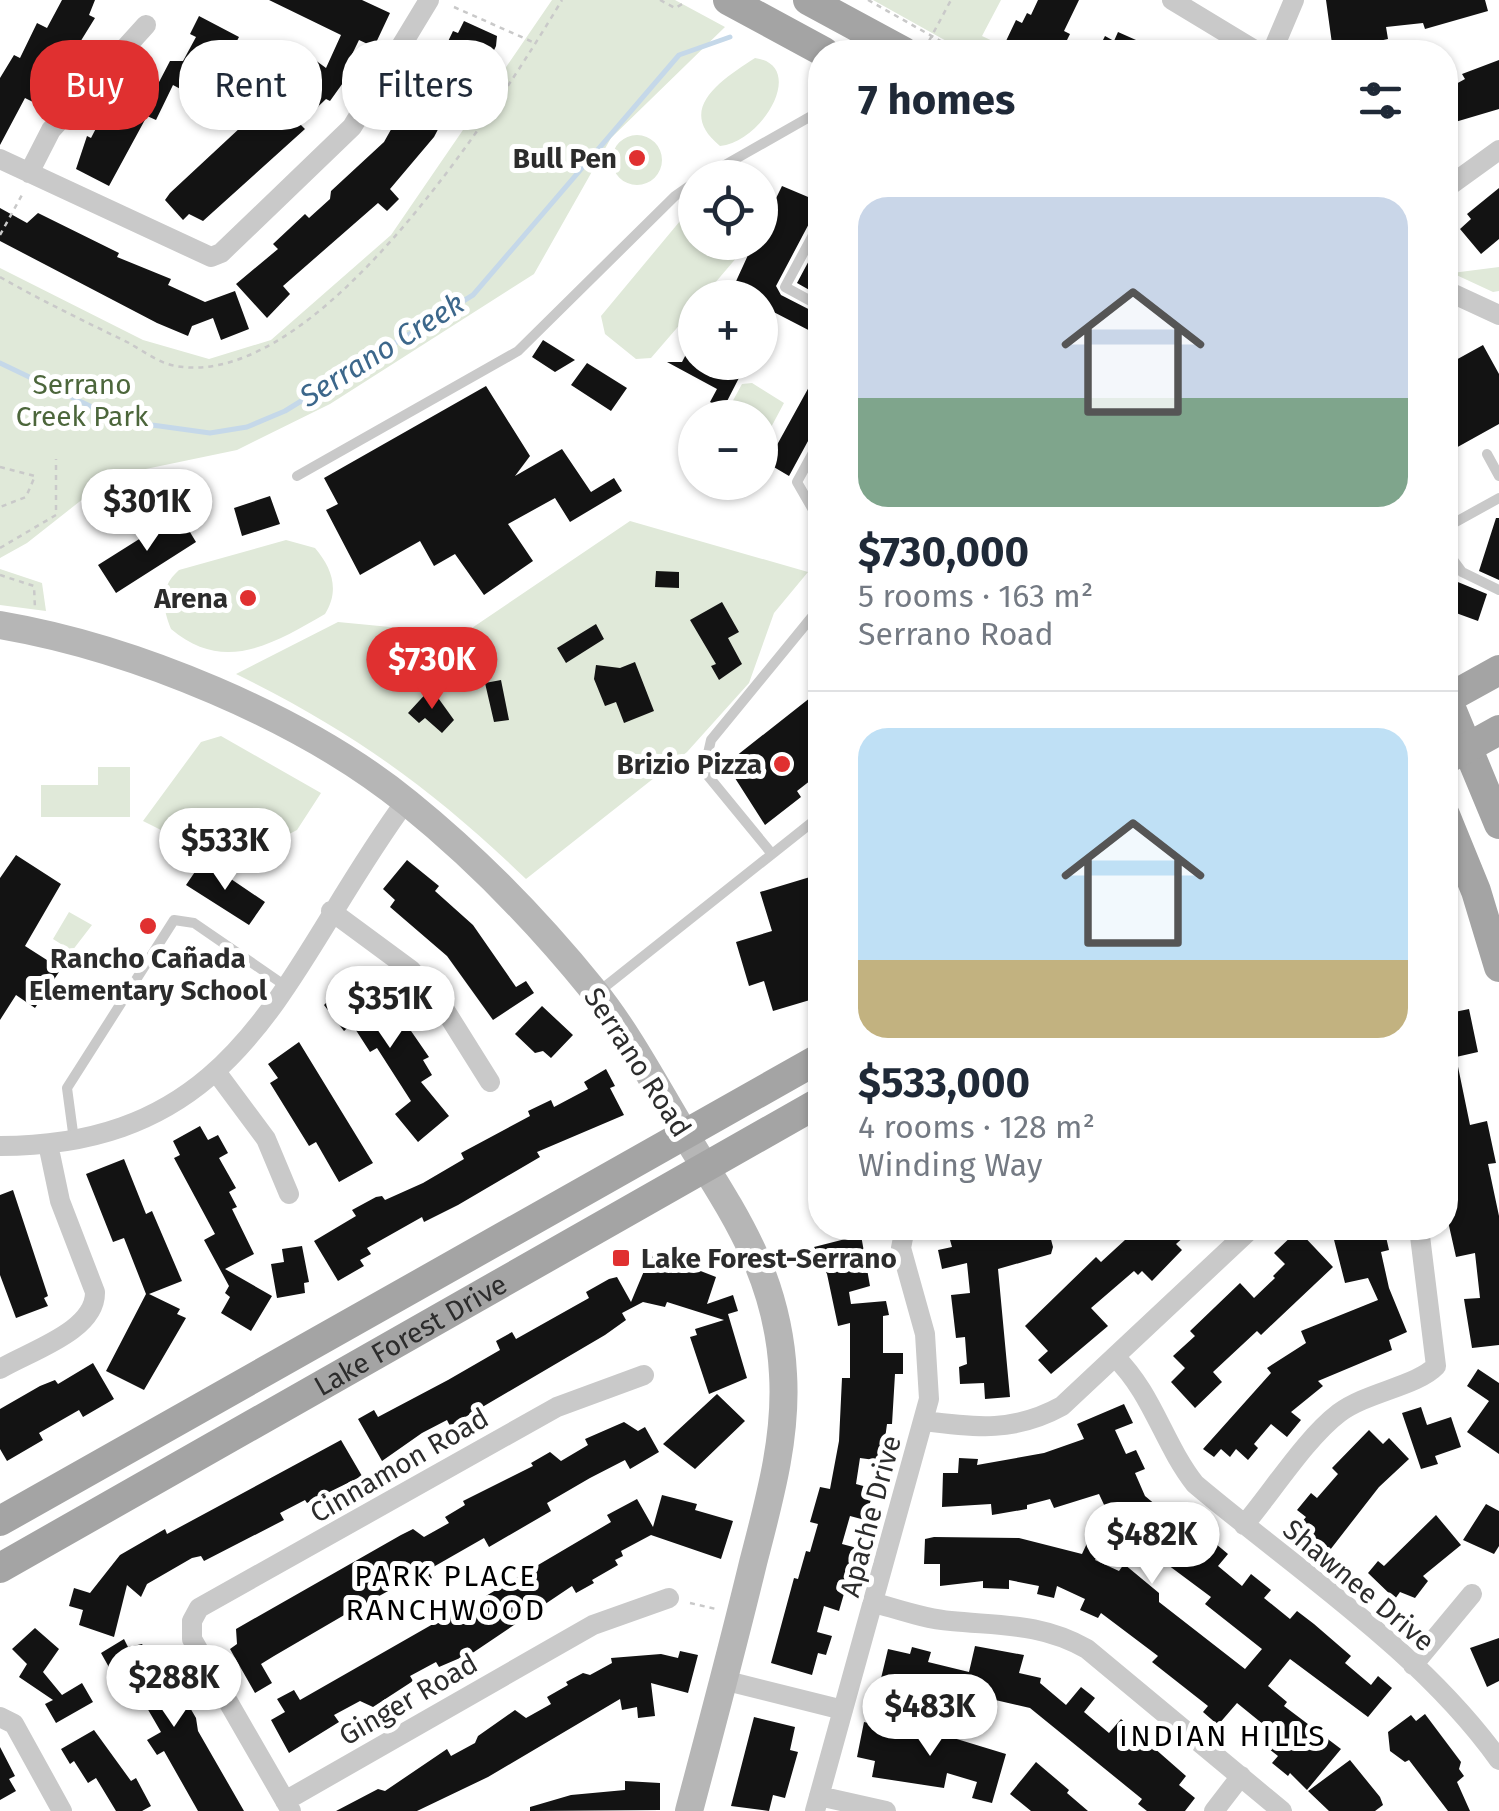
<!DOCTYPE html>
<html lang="en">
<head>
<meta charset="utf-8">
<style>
  :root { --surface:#fff; --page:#f6f6f7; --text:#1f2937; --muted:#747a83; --line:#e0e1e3; --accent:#e03030 }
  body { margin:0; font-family:"Fira Sans",sans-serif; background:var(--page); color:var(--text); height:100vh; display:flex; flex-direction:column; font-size:38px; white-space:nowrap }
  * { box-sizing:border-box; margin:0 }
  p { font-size:32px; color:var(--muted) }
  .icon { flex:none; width:55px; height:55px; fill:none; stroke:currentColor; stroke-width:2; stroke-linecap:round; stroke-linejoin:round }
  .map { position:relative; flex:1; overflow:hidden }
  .details { position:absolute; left:808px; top:40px; width:650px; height:1200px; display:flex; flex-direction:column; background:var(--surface); border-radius:40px; box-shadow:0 2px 8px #0004 }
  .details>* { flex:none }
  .top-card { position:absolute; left:30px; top:40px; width:628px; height:90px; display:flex; gap:20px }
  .controls { position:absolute; left:678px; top:160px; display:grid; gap:20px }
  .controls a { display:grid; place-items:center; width:100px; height:100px; border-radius:50%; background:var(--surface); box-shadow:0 2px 8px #0004; font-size:50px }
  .price { position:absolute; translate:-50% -85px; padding:0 22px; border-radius:35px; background:#fff; color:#222; font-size:32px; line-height:65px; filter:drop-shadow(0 2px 5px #0008) }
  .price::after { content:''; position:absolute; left:50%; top:60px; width:30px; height:22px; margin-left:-15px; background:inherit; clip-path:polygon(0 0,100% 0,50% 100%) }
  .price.active { background:var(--accent); color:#fff }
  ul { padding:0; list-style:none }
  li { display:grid; align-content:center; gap:20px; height:530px; padding:0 50px }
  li+li { border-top:2px solid var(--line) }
  li span { display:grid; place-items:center; height:310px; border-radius:30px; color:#555 }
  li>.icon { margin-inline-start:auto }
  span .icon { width:180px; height:180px; fill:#fffc; stroke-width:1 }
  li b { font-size:42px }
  h2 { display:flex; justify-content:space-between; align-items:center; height:120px; padding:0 50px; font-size:42px }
  .chip { padding:0 35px; border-radius:40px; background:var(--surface); box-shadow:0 2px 8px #0004; font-size:35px; line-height:90px }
  .chip.active { background:var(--accent); color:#fff }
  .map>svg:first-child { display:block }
  .green { fill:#e0e9d9 }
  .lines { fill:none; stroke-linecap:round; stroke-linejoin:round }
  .stream { stroke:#c5d8e9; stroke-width:5 }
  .building { fill:#131313 }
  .path { stroke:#c9c9c9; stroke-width:2.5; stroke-dasharray:5 5; stroke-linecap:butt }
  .lane { stroke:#c9c9c9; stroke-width:10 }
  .street { stroke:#c9c9c9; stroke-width:20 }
  .secondary { stroke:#b6b6b6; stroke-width:28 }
  .primary { stroke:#a4a4a4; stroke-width:30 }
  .poi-dot { fill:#e03030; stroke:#fff; stroke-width:4 }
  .labels { text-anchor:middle; stroke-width:10; stroke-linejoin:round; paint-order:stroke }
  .poi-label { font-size:28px; font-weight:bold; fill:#2c2c2c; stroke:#fff; text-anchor:end }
  .park-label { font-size:28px; fill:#4c663b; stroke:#fff }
  .street-label { font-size:28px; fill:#2c2c2c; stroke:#fff }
  .water-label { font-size:30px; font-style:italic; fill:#3c678b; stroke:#fff }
  .neighbourhood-label { font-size:30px; letter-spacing:2.5px; fill:#000; stroke:#fff }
</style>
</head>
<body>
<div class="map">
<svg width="1499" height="1811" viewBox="0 0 1499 1811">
  <rect width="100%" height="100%" fill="#fff"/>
  <path class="green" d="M552,0H675L725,27L611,138L534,274L330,404L237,450L112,476L27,543L0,558V268L143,340L209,359L271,340L391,235Z
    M873,0H1001L982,36L1016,52H966Z
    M755,58C807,65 764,141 720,146C674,109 723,79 755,58Z
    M612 160a25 25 0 1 1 50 0a25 25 0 1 1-50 0Z
    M695,203V242L749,243L703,297L695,298V307L651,358L636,359L605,334L601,316Z
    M1499,267V291L1493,292L1452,273Z
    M752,383L784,403L760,448V418L724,417L742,384Z
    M630,521L808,572L774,613L749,683L687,752L526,879C431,788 355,733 236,674L338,622L463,634Z
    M286,540L315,548C332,568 340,590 325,614C273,644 224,674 171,629C162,606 159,588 179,570Z
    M0,569L42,583L46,611L0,605Z
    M221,736L321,793L297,830L258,850L213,856L143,821L201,742Z
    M98,767H130V817H41V785H98Z
    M69,912L92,925L72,951L53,939Z"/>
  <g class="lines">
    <path class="stream" d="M0,363L92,407L152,425L210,433L247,427L285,411L473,295L679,55L730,37"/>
  </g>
  <path class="building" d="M62,0H95L89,15L95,18L69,60L63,58L57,70L53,68L35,103L25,98L0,145V78L14,55L20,58L37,23L47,28Z
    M269,0H362L390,13L374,47L359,40L344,71L345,80L330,101L326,99L300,124L305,129L203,221L189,214L183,220L165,200L170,193L256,113L281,94L283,97L311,57L326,68L341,35Z
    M1038,0H1079L1064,31L1070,34L1061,52H1030L1006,41L1016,20L1022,23L1027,13L1031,15Z
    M1326,0H1485L1488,11L1425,29L1423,23L1386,27L1388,39L1333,51Z
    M199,16L239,37L228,58L221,66L217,64L199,99L173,85L156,120L147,116L109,186L76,169L87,136L91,138L105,111L109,113L113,105L118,108L132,81L139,84L143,76L158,84L170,61H183L196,37L190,34Z
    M464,21L497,36L496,46L485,69L473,63L434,137L390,189L399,199L387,211L378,203L283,286L290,294L267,318L236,284L278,249L273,244L305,214L309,218L330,199L331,191L384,142L431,58L442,54L453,31L458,33Z
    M1118,32L1163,52H1097L1105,36L1114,41Z
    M1499,60V109L1445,125V90L1465,79L1462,74Z
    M782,186L820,202V213L812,218L776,286L781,295L820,315V336L760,305V298H745L732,290L754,242H760V231Z
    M1499,188V239L1481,254L1460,229L1471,219L1467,214Z
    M0,208L27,223L38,213L119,253L117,257L171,279L168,285L205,302L235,291L249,329L221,340L213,318L192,326L188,336L157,323L0,241Z
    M820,240V296L797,283Z
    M695,337V362H720L741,374L723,409L710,402L717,389L667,362H682Z
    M543,340L575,360L555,372L532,357Z
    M1483,345L1499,374V424L1445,454V366Z
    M587,363L627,388L611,411L571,385Z
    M820,367V419L789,476L767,463Z
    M486,386L530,456L515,476L562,449L591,492L614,478L622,491L570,522L555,498L508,524L533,561L484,595L455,554L434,566L420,541L360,575L326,510L338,504L324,478Z
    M270,496L280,524L242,536L234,508Z
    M179,514L196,542L116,593L98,565Z
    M1496,518H1499V580L1479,571Z
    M656,571L679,572V588L655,587Z
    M1453,580L1487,594L1478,621L1445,609Z
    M722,602L739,632L728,638L742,664L719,680L711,666L716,664L690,620Z
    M596,624L604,639L566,663L557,648Z
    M635,662L654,711L624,723L616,702L605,706L594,679L596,665L620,668Z
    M501,680L509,720L494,722L485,683Z
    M431,688L454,720L442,733L425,718L419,723L408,713Z
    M820,690V773L797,791L801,797L765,825L726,764Z
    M16,855L61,884L25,946L61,969L35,1008L16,995L0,1020V878Z
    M203,860L265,902L249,925L186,885Z
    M407,860L439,886L435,891L473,925L516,987L526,981L534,993L493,1020L447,956L390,907L395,900L383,889Z
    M820,874V997L773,1011L764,981L749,986L736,942L772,931L760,892Z
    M343,977L354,988L362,979L381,997L376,1001L389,1022L400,1015L429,1057L423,1060L432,1075L421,1082L449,1116L418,1142L395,1114L411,1101L377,1048L370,1052L352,1024L344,1031L324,1005L331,998L327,994Z
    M542,1006L573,1035L551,1058L543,1051L535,1053L515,1034Z
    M1469,1009L1478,1052L1456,1057L1470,1125L1487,1121L1496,1163L1488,1164L1499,1216V1345L1472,1348L1464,1299L1480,1298L1475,1253L1456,1257L1445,1208L1452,1202L1447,1179L1458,1177L1452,1150L1445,1152V1014Z
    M299,1042L373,1163L339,1182L316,1142L309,1146L270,1083L278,1078L268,1064Z
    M606,1069L615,1086L610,1088L624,1115L537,1152L540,1157L458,1205L424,1222L422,1217L367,1248L371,1254L360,1260L364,1266L338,1281L314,1241L356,1216L352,1210L376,1197L382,1196L385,1200L423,1183L464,1159L461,1153L530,1116L528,1111L551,1100L554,1107L588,1089L584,1082Z
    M200,1126L208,1140L218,1135L228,1153L219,1158L236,1188L229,1192L237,1207L232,1209L254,1254L225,1269L272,1296L251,1331L221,1313L230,1297L225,1293L229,1286L204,1240L215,1234L174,1158L180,1155L173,1141Z
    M124,1159L146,1214L152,1211L182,1281L149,1294L180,1309L177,1314L186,1318L144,1390L106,1371L146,1294L124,1238L113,1242L86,1174Z
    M13,1190L48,1296L44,1298L48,1306L16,1318L0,1275V1195Z
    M969,1228H1048L1053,1247L1051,1254L998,1269L1010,1397L985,1399L984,1383L960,1384L959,1367L967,1364L965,1337L956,1338L951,1295L970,1293L967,1263L942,1269L938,1250L952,1247L948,1233Z
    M1138,1228H1194L1176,1244L1182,1250L1152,1281L1142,1271L1138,1275L1134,1271L1091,1308L1108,1326L1051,1374L1038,1360L1048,1351L1025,1326L1096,1257L1101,1262Z
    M1331,1228H1384L1389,1250L1381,1252L1389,1288L1407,1332L1389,1340L1392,1350L1318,1381L1323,1386L1291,1412L1301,1420L1287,1437L1271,1424L1254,1444L1258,1448L1248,1460L1236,1449L1230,1457L1221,1449L1214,1457L1203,1449L1271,1373L1267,1368L1306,1343L1301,1331L1378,1300L1368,1278L1345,1283Z
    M1298,1230L1333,1267L1261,1335L1257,1331L1213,1372L1222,1382L1195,1408L1171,1382L1185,1368L1173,1356L1195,1336L1190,1331L1240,1283L1254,1298L1275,1278L1273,1276L1285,1264L1274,1253Z
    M861,1235L870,1286L849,1292L851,1304L886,1301L889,1315L883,1316V1353H903V1374H895L892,1424H887L882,1461L860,1458L856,1484L874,1489L865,1520L850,1516L842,1544L857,1548L839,1611L824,1606L817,1632L832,1636L826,1655L818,1653L812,1675L771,1663L794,1578L798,1579L806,1551L810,1552L818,1524L810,1522L820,1487L830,1489L839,1441L842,1378H850V1323L838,1326L827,1274L814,1247Z
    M302,1246L309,1282L304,1283L305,1293L277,1298L271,1264L284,1262L282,1249Z
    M652,1252L716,1277L707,1304L733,1295L738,1311L728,1314L747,1378L709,1394L690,1337L697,1335L695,1329L724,1320L667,1302L665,1307L643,1302L622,1313L626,1320L605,1335L450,1426L447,1420L422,1433L382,1461L358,1419L374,1410L378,1417L448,1380L500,1350L496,1341L512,1332L516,1339L589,1298L586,1292L609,1279L617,1277L631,1302Z
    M93,1363L114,1399L83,1417L79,1410L39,1433L43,1440L7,1461L0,1449V1409L40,1386L55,1380L58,1384Z
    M1478,1369L1499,1383V1454L1467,1432L1489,1401L1467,1386Z
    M717,1394L745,1421L695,1469L663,1444Z
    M1124,1404L1133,1423L1115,1430L1126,1454L1136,1450L1145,1469L1135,1473L1145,1496L1168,1515L1173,1508L1228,1554L1218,1566L1242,1586L1251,1574L1271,1590L1264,1598L1290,1619L1297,1611L1314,1624L1351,1656L1345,1663L1371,1685L1378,1676L1392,1688L1368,1717L1290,1659L1268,1686L1287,1702L1284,1706L1341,1749L1307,1790L1290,1773L1288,1776L1272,1763L1278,1756L1259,1741L1269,1729L1237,1703L1218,1725L1203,1712L1208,1706L1152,1662L1158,1656L1101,1613L1098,1618L1080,1610L1085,1599L1057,1586L1054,1598L1037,1594L1039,1586L1009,1580V1589L983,1588V1581L940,1586V1564H924L925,1539L934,1537L1019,1538L1082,1554L1089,1539L1102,1545L1095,1560L1119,1571L1124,1564L1159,1593V1602L1245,1669L1262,1649L1205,1604L1211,1597L1125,1533L1139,1515L1123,1502L1106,1509L1099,1494L1054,1508L1050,1499L1027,1505V1509L992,1515L991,1504L942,1507L943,1473H958L959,1458L978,1459L977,1465L1044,1453L1084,1439L1077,1424Z
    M1421,1407L1427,1425L1451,1417L1461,1447L1435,1456L1438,1464L1421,1469L1402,1413Z
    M624,1422L638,1431L645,1427L659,1452L630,1469L625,1460L590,1478L547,1503L551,1511L489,1547L484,1538L428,1570L432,1578L420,1585L415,1576L363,1605L368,1614L351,1623L346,1614L274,1656L261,1664L272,1683L255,1693L230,1649L237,1644L236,1629L401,1535L413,1529L424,1537L449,1523L445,1517L465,1505L463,1501L533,1466L531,1463L550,1452L561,1461L588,1445L585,1439Z
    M1369,1430L1383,1444L1389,1438L1409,1459L1379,1487L1323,1559L1292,1534L1306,1517L1297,1510L1311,1493L1317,1498L1338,1474L1332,1468Z
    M341,1440L362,1476L307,1503L305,1500L280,1513L284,1520L204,1561L201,1556L192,1558L147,1584L141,1597L127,1585L114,1637L79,1625L83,1610L69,1606L74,1588L90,1593L120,1555L165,1529L167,1534Z
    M662,1495L697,1504L695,1510L733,1521L721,1559L651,1535L621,1551L623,1556L615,1560L618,1565L592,1580L594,1583L576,1593L572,1586L474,1652L439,1667L436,1662L410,1676L413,1681L373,1707L360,1701L334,1715L339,1722L289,1753L271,1720L285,1712L277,1699L294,1690L300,1700L440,1620L436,1613L453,1604L457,1613L611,1522L607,1515L637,1499L653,1527Z
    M1486,1504L1499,1511V1546L1494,1554L1463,1540Z
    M1436,1515L1461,1545L1423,1576L1428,1581L1415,1598L1400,1592L1395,1599L1368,1573L1378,1561L1384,1566Z
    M35,1628L59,1649L43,1672L62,1695L82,1683L93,1702L56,1723L45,1704L53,1700L19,1677L27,1664L12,1649Z
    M1499,1638V1681L1487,1687L1470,1648Z
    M124,1639L128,1647L142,1644L179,1703L185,1699L196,1718L198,1731L244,1811H198L164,1751L157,1755L147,1740L161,1732L143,1701L146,1699L135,1679L120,1687L101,1653Z
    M975,1646L1024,1655L1019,1673L1041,1678L1040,1683L1066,1705L1081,1687L1095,1698L1084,1712L1109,1733L1121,1719L1186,1776L1179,1785L1195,1798L1185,1811H1147L1138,1804L1142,1799L1030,1708L978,1696L975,1709L878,1691L888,1649L910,1654L912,1647L931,1652L928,1662L969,1672Z
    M680,1651L698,1655L688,1693L651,1683L655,1716L638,1718L637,1707L622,1710L620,1699L488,1777L417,1811H336L378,1789L385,1791L447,1749L451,1756L475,1743L478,1736L515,1710L526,1718L551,1704L547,1697L568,1685L566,1682L583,1673L590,1675L612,1663L611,1658L661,1654L678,1658Z
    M1425,1714L1461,1762L1459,1769L1464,1776L1457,1782L1470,1811H1448L1409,1760L1405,1762L1390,1751L1388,1732L1411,1715L1416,1721Z
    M754,1717L795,1727L790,1750L798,1752L785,1798L773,1795L769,1811L731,1806Z
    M864,1722L936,1738L937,1733L1006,1754L992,1803L972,1798L977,1782L947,1773L944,1788L872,1777L875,1761L857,1757Z
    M94,1730L131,1781L136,1778L151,1806L142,1811H116L96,1778L88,1783L74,1761L70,1764L61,1749Z
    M0,1747L15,1776L9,1779L16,1791L0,1800Z
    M1350,1760L1380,1797L1383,1805L1375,1811H1329L1308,1791Z
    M1036,1762L1069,1790L1067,1793L1088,1811H1031L1010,1794Z
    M625,1781L660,1783V1810L530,1811V1807L571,1795L625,1790Z"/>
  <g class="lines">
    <path class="path" d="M660,0L675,8L684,3
      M868,0L960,52
      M454,7L535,43
      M929,41L951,0
      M0,235L23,193
      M0,277C42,301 86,322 129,343C143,351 161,364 176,366C319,391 498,106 562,0
      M0,467L35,476L26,497L0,507
      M0,548L56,515V459
      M0,575L34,586L35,609
      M690,1603L716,1609"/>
    <path class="lane" d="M820,157V160
      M702,178L820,111
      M820,222L785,287L820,306
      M820,440L797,482L820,522
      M1487,454L1499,476
      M297,476L518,351L675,196L695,182
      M1445,528L1499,498
      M1445,549L1462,572L1499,590
      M772,854L704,771L711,740L820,607
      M1445,945V959
      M597,993L820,816
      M74,1140L67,1088L174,920L194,923L287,987"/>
    <path class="street" d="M1172,0L1258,52
      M1272,52L1294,0
      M0,159L211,257L221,253L352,127L429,0
      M29,173L51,130L146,25
      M1445,189L1499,150
      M1445,290L1499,315
      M331,911L411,970L443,1007L490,1082
      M217,1073L266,1139L289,1194
      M0,1146C247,1146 284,966 406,801
      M1115,1357C1153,1394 1163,1443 1195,1484C1297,1570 1422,1652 1499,1760
      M0,1369C30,1351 96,1331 95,1292L60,1201L48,1144
      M925,1421C976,1428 1015,1432 1062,1406L1252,1228
      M1244,1525C1272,1492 1306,1438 1339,1413C1367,1392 1417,1386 1436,1366L1419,1228
      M875,1603C900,1610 925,1619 951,1621C1001,1626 1041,1623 1087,1649L1282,1811
      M1413,1665L1472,1594
      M723,1680L843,1710
      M0,1717L14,1724L62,1811
      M819,1796L886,1811
      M285,1801L593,1625L669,1598
      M291,1811L192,1639V1621L199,1608L557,1407L644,1375
      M815,1811L929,1399L925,1334L901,1248L905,1228
      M1214,1811L1241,1776"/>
    <path class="secondary" d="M0,625C134,648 302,717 408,803C476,858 539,923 594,991C629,1035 655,1085 684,1133C734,1214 778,1275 783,1374C787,1438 769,1501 753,1563C733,1646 711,1728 689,1811"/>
    <g class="primary">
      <path d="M728,0L824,52"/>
      <path d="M808,0L904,52"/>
      <path d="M1445,694L1499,824"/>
      <path d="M1445,700L1499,670"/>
      <path d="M1445,760L1499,730"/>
      <path d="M1445,815L1476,891L1499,967"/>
      <path d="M0,1521L820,1058"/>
      <path id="s1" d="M0,1568L820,1102"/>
    </g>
  </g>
  <g class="poi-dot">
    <circle cx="637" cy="158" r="10"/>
    <circle cx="248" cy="598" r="10"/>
    <circle cx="782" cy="764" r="10"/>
    <circle cx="148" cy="926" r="10"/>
    <rect x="611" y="1248" width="20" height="20" rx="5"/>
  </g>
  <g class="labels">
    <g class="poi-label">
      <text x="617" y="168">Bull Pen</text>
      <text x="228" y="608">Arena</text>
      <text x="762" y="774">Brizio Pizza</text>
      <text x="148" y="968" text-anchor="middle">Rancho Cañada<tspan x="148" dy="32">Elementary School</tspan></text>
      <text x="641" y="1268" text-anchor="start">Lake Forest-Serrano</text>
    </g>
    <g class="park-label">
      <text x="82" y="394">Serrano<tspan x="82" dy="32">Creek Park</tspan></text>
    </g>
    <g class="street-label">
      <text transform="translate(638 1062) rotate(57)" y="10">Serrano Road</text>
      <text dy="10" stroke="none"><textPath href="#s1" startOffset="472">Lake Forest Drive</textPath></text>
      <text transform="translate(399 1465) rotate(-30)" y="10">Cinnamon Road</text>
      <text transform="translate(870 1516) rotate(-75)" y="10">Apache Drive</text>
      <text transform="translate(1359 1585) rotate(40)" y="10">Shawnee Drive</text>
      <text transform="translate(408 1699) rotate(-30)" y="10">Ginger Road</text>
    </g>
    <g class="water-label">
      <text transform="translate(382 350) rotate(-32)" y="10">Serrano Creek</text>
    </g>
    <g class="neighbourhood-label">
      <text x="446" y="1586">PARK PLACE<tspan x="446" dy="34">RANCHWOOD</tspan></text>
      <text x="1223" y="1746">INDIAN HILLS</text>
    </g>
  </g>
</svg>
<div class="controls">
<a><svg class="icon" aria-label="locate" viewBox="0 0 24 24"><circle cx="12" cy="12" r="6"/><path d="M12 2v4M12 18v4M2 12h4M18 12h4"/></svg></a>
<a>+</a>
<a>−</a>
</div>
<b class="price" style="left:147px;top:554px">$301K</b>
<b class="price active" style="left:432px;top:712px">$730K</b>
<b class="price" style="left:225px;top:893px">$533K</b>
<b class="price" style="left:390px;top:1051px">$351K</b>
<b class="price" style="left:1152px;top:1587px">$482K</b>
<b class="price" style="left:174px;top:1730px">$288K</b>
<b class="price" style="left:930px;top:1759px">$483K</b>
<div class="top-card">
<a class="chip active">Buy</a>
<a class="chip">Rent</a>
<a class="chip">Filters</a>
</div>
<section class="details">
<h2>7 homes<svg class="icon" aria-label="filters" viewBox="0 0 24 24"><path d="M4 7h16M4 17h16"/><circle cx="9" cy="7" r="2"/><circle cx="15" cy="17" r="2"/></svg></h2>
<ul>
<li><span style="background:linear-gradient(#c9d6e8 65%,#7fa58c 0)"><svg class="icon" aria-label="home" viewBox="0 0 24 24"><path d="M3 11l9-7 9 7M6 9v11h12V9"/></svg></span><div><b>$730,000</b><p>5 rooms · 163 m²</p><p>Serrano Road</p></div></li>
<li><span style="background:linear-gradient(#bfe0f5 75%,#c2b280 0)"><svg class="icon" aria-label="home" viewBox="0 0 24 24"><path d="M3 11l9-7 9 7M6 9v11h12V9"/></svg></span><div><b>$533,000</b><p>4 rooms · 128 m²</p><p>Winding Way</p></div></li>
</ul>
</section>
</div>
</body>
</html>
